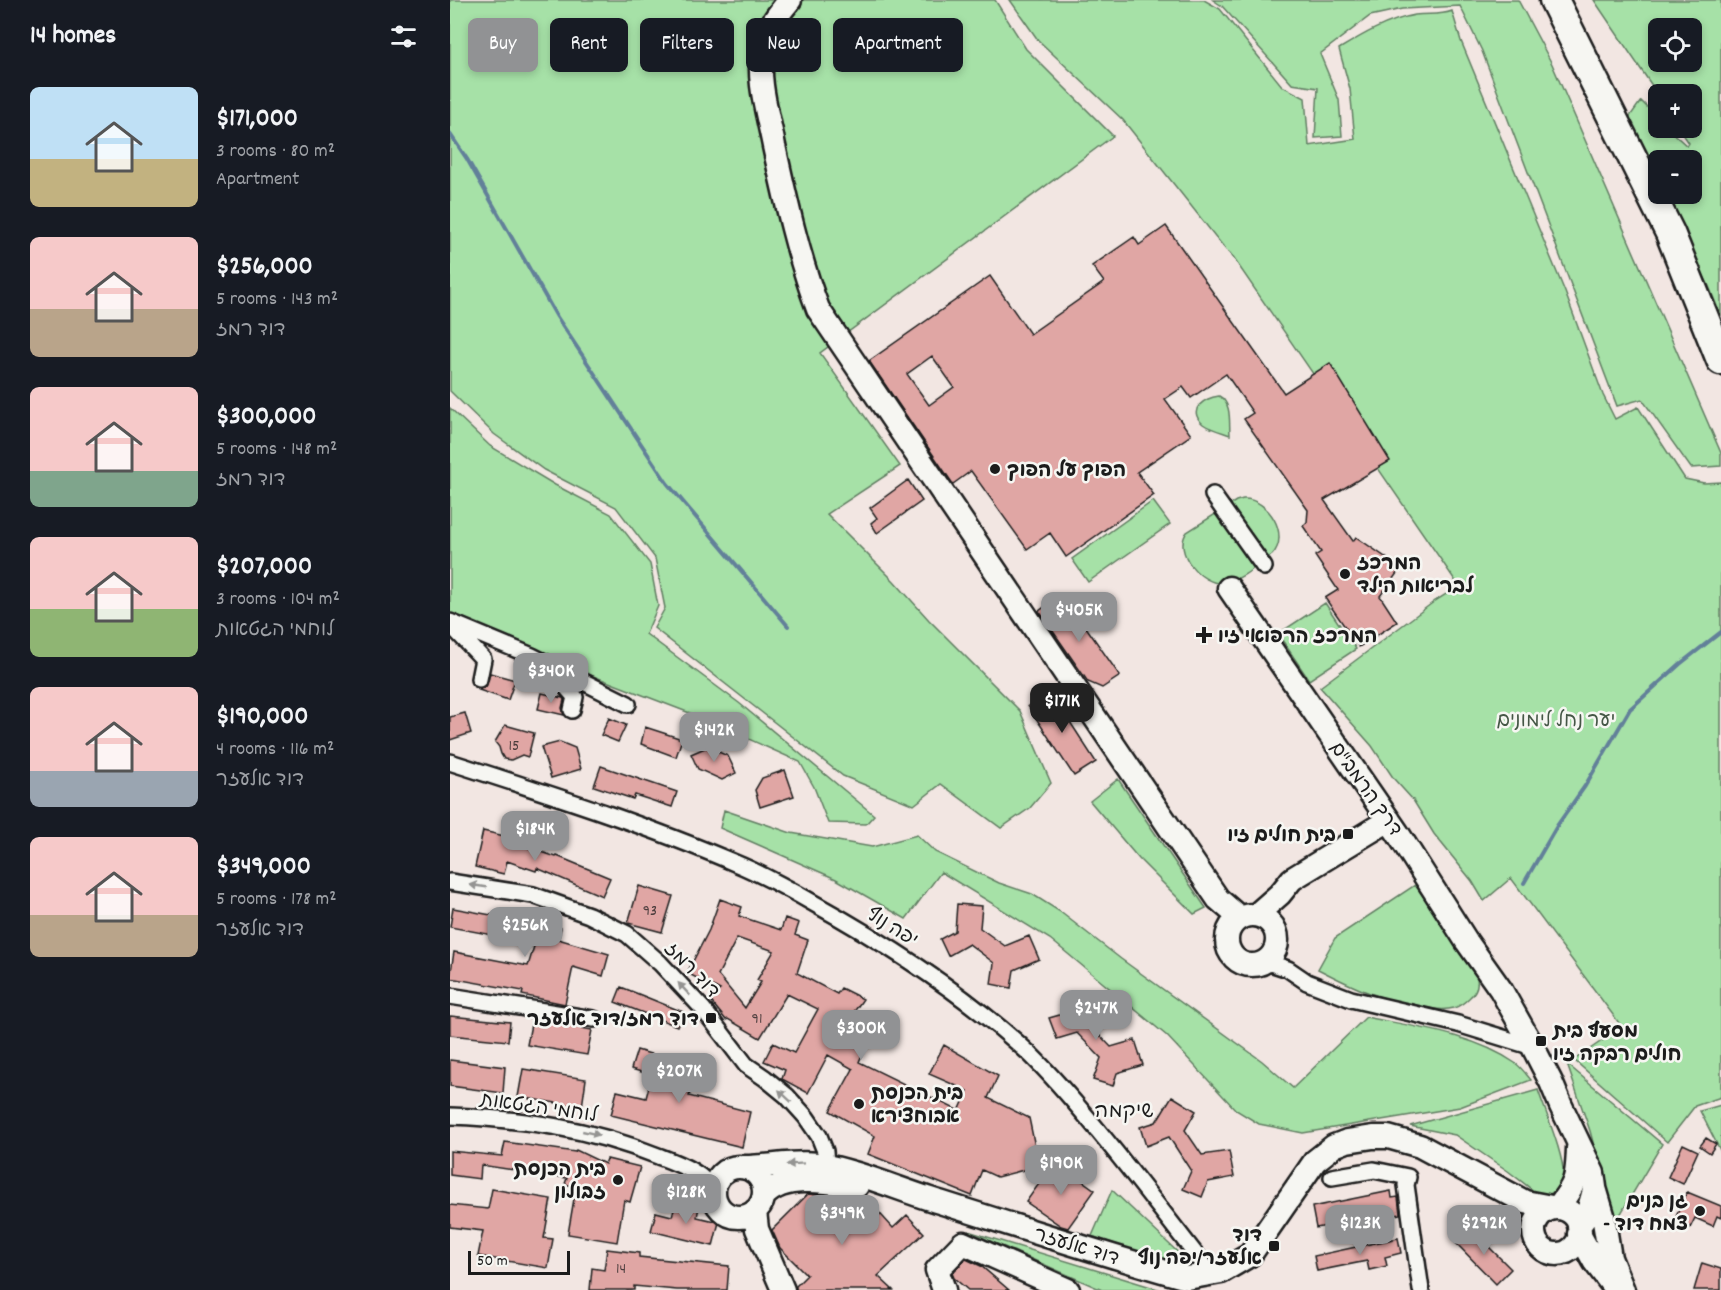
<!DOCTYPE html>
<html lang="en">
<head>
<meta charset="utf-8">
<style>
  :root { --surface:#171b24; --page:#242831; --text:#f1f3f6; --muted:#9ea1a6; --accent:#919294 }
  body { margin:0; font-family:Dekko,"Playpen Sans Hebrew",sans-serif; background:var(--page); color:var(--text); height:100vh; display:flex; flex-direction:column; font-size:22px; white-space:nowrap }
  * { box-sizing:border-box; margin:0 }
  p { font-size:20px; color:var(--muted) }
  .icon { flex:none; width:33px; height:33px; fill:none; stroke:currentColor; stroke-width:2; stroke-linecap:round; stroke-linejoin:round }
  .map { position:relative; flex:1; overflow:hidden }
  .sheet { display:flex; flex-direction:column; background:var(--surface); width:450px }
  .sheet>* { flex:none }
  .top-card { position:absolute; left:18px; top:18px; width:570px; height:54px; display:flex; gap:12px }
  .fabs { position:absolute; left:1198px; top:18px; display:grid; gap:12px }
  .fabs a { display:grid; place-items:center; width:54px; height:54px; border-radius:9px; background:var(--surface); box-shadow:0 3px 9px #0003; font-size:30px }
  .scale { position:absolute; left:18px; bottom:15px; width:102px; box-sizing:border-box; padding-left:6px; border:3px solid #1c1c1c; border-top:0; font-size:16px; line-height:21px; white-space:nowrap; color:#1c1c1c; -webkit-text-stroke:4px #f6f6f2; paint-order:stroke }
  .price { position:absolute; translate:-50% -51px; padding:0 14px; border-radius:12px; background:var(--accent); color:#fff; font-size:20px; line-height:39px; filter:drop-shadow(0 2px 3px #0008) }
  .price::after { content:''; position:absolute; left:50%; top:36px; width:18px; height:14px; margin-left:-9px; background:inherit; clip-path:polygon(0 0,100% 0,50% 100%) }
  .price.current { background:#222; color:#fff }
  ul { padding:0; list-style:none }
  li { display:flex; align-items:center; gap:18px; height:150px; padding:0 30px }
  li span { display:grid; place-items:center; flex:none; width:168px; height:120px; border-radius:9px; color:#555 }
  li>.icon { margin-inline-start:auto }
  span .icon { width:72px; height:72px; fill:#fffc; stroke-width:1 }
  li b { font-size:26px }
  h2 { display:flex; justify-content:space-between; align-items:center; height:72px; padding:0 30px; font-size:26px }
  .tag { padding:0 21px; border-radius:9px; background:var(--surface); box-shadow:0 3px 9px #0003; font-size:21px; line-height:54px }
  .tag.current { background:var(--accent); color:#fff }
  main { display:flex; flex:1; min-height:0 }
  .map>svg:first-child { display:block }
  .green { fill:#a6e1a7; stroke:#617e62; stroke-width:1.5; fill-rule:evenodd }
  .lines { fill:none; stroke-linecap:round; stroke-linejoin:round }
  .stream { stroke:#628099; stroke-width:4 }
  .building { fill:#e0a6a4; stroke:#1c1c1c; stroke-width:1.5; fill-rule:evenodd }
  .street-casing { stroke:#1c1c1c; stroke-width:20 }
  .secondary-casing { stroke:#1c1c1c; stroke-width:27 }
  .highway-casing { stroke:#1c1c1c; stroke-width:33 }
  .street { stroke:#f6f6f2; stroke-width:15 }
  .secondary { stroke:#f6f6f2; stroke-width:22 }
  .highway { stroke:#f6f6f2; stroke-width:28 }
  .oneway { fill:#949492 }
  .poi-dot { fill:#1c1c1c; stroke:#f6f6f2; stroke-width:2 }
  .labels { text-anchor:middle; stroke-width:5; stroke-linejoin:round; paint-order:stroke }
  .number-label { font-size:16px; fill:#4d3e3e }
  .poi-label { font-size:20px; font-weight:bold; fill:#1c1c1c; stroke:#f6f6f2; text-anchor:start }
  .park-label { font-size:20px; fill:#455746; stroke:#f6f6f2 }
  .street-label { font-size:20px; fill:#1c1c1c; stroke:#f6f6f2 }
  .neighbourhood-label { font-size:21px; fill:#1c1c1c; stroke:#f6f6f2 }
</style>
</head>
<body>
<main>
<section class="sheet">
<h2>14 homes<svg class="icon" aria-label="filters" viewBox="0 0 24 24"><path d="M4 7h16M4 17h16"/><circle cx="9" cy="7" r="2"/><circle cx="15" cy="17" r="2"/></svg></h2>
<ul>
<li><span style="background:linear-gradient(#bfe0f5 60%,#c2b280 0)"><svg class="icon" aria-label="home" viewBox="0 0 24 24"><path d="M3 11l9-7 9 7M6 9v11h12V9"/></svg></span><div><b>$171,000</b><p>3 rooms · 80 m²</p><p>Apartment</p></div></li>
<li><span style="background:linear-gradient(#f6c9c9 60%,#b9a48a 0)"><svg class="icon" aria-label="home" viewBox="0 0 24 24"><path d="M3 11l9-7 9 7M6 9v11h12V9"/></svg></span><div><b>$256,000</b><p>5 rooms · 143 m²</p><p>דוד רמז</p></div></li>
<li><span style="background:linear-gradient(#f6c9c9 70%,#7fa58c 0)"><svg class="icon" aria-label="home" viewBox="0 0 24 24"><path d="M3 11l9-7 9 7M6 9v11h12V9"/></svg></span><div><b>$300,000</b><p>5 rooms · 148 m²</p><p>דוד רמז</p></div></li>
<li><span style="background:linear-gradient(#f6c9c9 60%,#8fb573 0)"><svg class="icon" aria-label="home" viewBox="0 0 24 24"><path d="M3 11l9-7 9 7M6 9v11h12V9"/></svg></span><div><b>$207,000</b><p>3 rooms · 104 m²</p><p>לוחמי הגטאות</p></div></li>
<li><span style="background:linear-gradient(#f6c9c9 70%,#9aa5b1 0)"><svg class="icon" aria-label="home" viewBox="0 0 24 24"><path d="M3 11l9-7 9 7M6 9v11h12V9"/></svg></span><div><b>$190,000</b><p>4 rooms · 116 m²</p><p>דוד אלעזר</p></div></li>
<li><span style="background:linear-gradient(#f6c9c9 65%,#b9a48a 0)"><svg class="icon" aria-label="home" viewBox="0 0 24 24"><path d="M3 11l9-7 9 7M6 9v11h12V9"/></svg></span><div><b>$349,000</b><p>5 rooms · 178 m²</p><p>דוד אלעזר</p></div></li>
</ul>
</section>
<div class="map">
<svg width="1271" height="1290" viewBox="0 0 1271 1290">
  <rect width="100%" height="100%" fill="#f2e6e2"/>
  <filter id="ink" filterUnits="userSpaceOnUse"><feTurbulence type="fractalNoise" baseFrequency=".0167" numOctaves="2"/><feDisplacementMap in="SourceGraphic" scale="12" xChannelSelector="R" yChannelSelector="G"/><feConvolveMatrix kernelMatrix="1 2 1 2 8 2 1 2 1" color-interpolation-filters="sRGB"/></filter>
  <g filter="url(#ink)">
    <path class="green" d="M0,0H545L576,49L663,136L370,353L450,466L377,514L444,581L479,620L570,711L601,783L580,808L551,828L491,784L464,805L393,776L204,628L215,608L205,558L166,507L94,470L44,434L0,391Z
      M560,0H754L770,9L832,86L855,98L859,146L905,139L900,89L889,49C912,35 937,20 965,15C978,13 990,16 1002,11L1011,41L1115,292L1153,395L1165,419L1188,407L1235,479L1254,483L1271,482V1097L1245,1106L1217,1142L1124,1060L1172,1027L1061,878L1034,901L1022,881L984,834L963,800L944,779L922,746L870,687L985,601L1009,586L780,253L776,250L673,120L588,40Z
      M763,0H1068L1102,64L1271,453V466L1241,468L1192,399L1167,406L1032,51L1010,6L952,9L920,16L870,54L889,100L892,136L865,138L868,88L842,84L772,6Z
      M1144,0H1271V316L1258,284L1212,194H1242V160H1209V187L1178,119L1191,101L1209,119V128H1217L1237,146L1239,143L1229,128H1242V94H1209V96ZM1209,28H1242V62H1209Z
      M769,396C782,403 779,421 780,435C772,432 760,429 753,424C736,409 755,398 769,396Z
      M0,408L40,446L105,485L161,514L200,564L208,606L196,634L289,703L424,815L416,824L378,823L364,787L350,762L245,715L117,666L0,615Z
      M793,499C818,498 841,535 822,555C808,565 791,580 774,583C752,586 722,552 737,532L786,501Z
      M703,501L720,524L638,582L622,559Z
      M875,603L906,649L859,680L828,634Z
      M668,779L756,908L744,914L689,859L640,801Z
      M274,810L341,833L422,847L467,835L485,852L549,883L582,894L609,911L671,959L812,1061L843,1088L916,1017C965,1027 1023,1034 1065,1063C1071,1067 1076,1074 1081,1080L1010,1107L853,1133L809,1124L786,1110L717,1036L600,939L491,872L456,919L386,879L270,828Z
      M965,885L1023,964C1028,977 1031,988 1019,998C1015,1002 1010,1006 1004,1008C994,1011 982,1009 972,1007C931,1000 905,988 868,969L885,938Z
      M1117,1064L1212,1144L1160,1232L1155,1187L1140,1131Z
      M1088,1090C1094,1108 1117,1163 1113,1179C1111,1189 1101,1193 1093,1198L1058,1171L1005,1135L960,1126Z
      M1271,1105V1152L1250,1111Z
      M662,1190L736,1260L731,1267L642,1236Z
      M518,1231L711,1290H652Z"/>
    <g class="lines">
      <path class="stream" d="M0,134L17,159L107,317L217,483L338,626
        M1074,883L1107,826L1135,786L1180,709L1230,664L1271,632"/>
    </g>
    <path class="building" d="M716,226L834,393L880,363L940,461L874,500L903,541L906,537L951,568L930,596L947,622L909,647L875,598L888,590L865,556L871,552L853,526L857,522L858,510L794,419L803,413L776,374L741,398L733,387L715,399L741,435L687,472L704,495L616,557L600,533L577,549L521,471L503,484L419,361L540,276L580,334L654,282L642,266L684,237L689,245ZM482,356L504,387L479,405L457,374Z
      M458,480L472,501L427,533L421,523L427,518L420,508Z
      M613,594L670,676L652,688L638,682L589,611Z
      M40,673L65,680L58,700L29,690L37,685Z
      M600,691L646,762L624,776L578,706Z
      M92,693L113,698L114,700L112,708L114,715L88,709Z
      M15,713L21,733L0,740V717Z
      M159,718L176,725L168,742L151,735Z
      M55,725L84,733L78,757L72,755L61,760L54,759L51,754L49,747L45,742Z
      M195,727L232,739L226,757L191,744Z
      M110,742L125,748L131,769L101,778L91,747Z
      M257,747L278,756L286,773L272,780L248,769L241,754Z
      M151,766L227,792L222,807L185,795L183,799L144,786Z
      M335,770L344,796L310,807L305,790L312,778Z
      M33,831L63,838L62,842L106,857L107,856L160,878L152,896L87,868L86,871L57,861L54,874L25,867Z
      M189,886L223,896L212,932L178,923Z
      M270,899L292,907L289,916L331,930L335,918L349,923L345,935L358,940L347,973L387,994L391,988L413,999L387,1036L414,1050L409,1062L509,1111L518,1091L479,1074L494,1045L548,1076L538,1098L579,1118L589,1166L547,1177L532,1170L522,1196L418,1154L425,1136L380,1111L403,1069L378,1055L358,1093L332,1079L335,1070L314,1061L323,1043L344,1053L368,1009L337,994L310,1038L278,1019L276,1020L259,999L270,990L237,973L259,930ZM287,938L324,951L307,980L311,982L295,1008L268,975Z
      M507,904L532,906L530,928L555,946L579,936L589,959L564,970L561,988L541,984L544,963L519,944L498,956L490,939L505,931Z
      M3,908L90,924L91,922L111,928L108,939L159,954L153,976L123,967L115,1004L72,995L73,991L0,978L4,952L78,966L85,943L0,927Z
      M171,987L233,1012L227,1026L165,1002Z
      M625,992L646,1004L636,1021L661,1047L685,1040L693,1065L667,1073L663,1086L643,1080L651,1058L627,1033L607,1039L599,1018L613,1014Z
      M0,1016L60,1022L58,1041L0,1035Z
      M82,1019L142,1030L137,1055L77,1045Z
      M187,1050L248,1068L239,1096L300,1112L292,1147L161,1115L167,1091L196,1098L202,1075L181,1069Z
      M0,1060L55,1067L53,1093L0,1086Z
      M73,1069L136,1079L132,1107L68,1097Z
      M722,1096L746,1111L735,1130L752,1155L779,1151L784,1177L758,1182L752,1197L733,1189L741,1171L719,1137L696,1146L690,1127L706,1122Z
      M1256,1138L1266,1144L1260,1153L1250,1146Z
      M55,1142L125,1152L126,1150L155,1164L157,1159L190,1167L180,1202L174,1200L167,1242L118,1234L126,1187L115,1184L117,1178L31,1165L30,1179L0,1175V1151L52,1156Z
      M1233,1144L1248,1151L1233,1184L1218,1177Z
      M605,1161L645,1190L618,1228L611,1226L576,1202Z
      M42,1189L101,1199L94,1238L103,1239L98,1268L28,1256L33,1231L0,1227V1205L38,1209Z
      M941,1191L942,1198L948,1197L950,1214L913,1223L912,1220L866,1228L862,1207Z
      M1237,1192L1271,1206V1218L1267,1216L1263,1226L1245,1218L1240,1228L1224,1221Z
      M358,1194L367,1195L401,1228L424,1207L443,1228L457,1215L474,1233L428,1276L443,1290H346V1286L357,1275L330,1248L322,1230Z
      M226,1202L249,1207L247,1217L269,1222L263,1246L201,1231L206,1212L222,1216Z
      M1021,1229L1061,1269L1046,1284L1006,1243Z
      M948,1238L951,1253L935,1257L937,1266L919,1270L917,1261L867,1271L864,1256Z
      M157,1249L189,1253V1257L279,1266L277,1290H227L184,1286V1290H140L142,1268L154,1270Z
      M516,1259L531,1266L559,1290H518L504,1278L502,1273Z
      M1252,1263L1271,1269V1290H1244Z"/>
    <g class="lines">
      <defs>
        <path id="street" d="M763,495L814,567
          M0,622L82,656L178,704
          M0,624L33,659L29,679
          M99,668L125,697L122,710
          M0,762C96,793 192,823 285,863C312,874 339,889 365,904C441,946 516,995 581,1055C602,1076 622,1099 641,1122C682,1171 721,1223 761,1274
          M0,882L83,895L139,915L177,934L210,963L253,1009L296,1065L315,1078L337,1096L356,1117L369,1136L375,1151L376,1166L374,1173
          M814,961L838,969L857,982L901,999L1008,1024L1083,1047
          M0,996L144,1019
          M0,1116C74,1119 138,1128 208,1156C229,1164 253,1172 265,1193
          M882,1177L924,1170L958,1177L956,1185L971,1290"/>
        <path id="secondary" d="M340,0C329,13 316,29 313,47C306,79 318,114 324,146C336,201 348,256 368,309L768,899L790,918
          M779,588L947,832L1017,942L1051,990L1083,1047L1101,1082L1111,1106L1143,1173L1145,1187L1137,1215L1129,1226
          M806,915L830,894L842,879L939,820
          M777 940a25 25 0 1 1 50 0a25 25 0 1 1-50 0Z
          M294,1167C318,1167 344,1161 367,1164C406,1171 443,1187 480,1199C566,1226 651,1254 737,1278L771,1272L800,1255L865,1161L884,1146L897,1141L923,1137H938L970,1146L1075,1202L1107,1208
          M264 1192a25 25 0 1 1 50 0a25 25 0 1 1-50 0Z
          M1145,1188L1153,1215L1160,1258L1173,1290
          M314,1196C335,1173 379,1182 407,1186
          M1107,1208C1126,1184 1127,1179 1128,1148
          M1084 1231a23 23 0 1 1 46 0a23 23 0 1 1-46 0Z
          M305,1211L307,1229L333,1290
          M1129,1234L1144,1261L1163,1286
          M494,1290L487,1270L513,1243L618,1290"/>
        <path id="highway" d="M1104,0L1220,233L1271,360"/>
      </defs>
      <use href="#street" class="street-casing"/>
      <use href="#secondary" class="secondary-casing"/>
      <use href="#highway" class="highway-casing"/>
      <use href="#street" class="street"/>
      <use href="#secondary" class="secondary"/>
      <use href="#highway" class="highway"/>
    </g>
    <defs><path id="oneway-solid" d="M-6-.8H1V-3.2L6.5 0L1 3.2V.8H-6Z" transform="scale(1.5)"/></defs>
    <g class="oneway">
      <use href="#oneway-solid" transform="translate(28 886) rotate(-171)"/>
      <use href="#oneway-solid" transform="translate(234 989) rotate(-133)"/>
      <use href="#oneway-solid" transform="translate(335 1096) rotate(-137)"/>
      <use href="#oneway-solid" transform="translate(141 1133) rotate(13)"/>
      <use href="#oneway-solid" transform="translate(345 1164) rotate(176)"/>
    </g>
  </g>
  <g class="poi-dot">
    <circle cx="545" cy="469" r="6"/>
    <circle cx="895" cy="574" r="6"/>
    <path d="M751 626h6v6h6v6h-6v6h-6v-6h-6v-6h6z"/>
    <rect x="892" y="828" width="12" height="12" rx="3"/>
    <rect x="255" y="1012" width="12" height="12" rx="3"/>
    <rect x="1085" y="1035" width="12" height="12" rx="3"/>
    <circle cx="409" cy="1104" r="6"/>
    <circle cx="168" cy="1180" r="6"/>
    <circle cx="1250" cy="1211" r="6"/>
    <rect x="818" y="1240" width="12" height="12" rx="3"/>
  </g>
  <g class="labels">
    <g class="number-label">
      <text x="64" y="750">15</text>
      <text x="200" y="915">93</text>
      <text x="307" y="1023">91</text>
      <text x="171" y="1273">14</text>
    </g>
    <g class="poi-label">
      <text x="557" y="476">הפוך על הפוך</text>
      <text x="907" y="569">המרכז<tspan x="907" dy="23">לבריאות הילד</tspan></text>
      <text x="768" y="642">המרכז הרפואי זיו</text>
      <text x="886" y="841" text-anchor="end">בית חולים זיו</text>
      <text x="249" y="1025" text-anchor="end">דוד רמז/דוד אלעזר</text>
      <text x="1103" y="1037">מסעף בית<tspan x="1103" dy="23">חולים רבקה זיו</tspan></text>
      <text x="421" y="1099">בית הכנסת<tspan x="421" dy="23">אבוחצירא</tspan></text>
      <text x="156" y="1175" text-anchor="end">בית הכנסת<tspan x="156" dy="23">זבולון</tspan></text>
      <text x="1238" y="1207" text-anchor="end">גן בנים<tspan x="1238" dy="23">- צמח דוד</tspan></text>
      <text x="812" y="1241" text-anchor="end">דוד<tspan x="812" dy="23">אלעזר/יפה נוף</tspan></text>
    </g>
    <g class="park-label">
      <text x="1106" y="726">יער נחל לימונים</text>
    </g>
    <g class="street-label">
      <text transform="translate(917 788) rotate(55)" y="7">דרך הרמב"ם</text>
      <text transform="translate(443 926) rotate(32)" y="7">יפה נוף</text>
      <text transform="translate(243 969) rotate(46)" y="7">דוד רמז</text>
      <text transform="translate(89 1106) rotate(8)" y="7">לוחמי הגטאות</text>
      <text transform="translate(627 1245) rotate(17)" y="7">דוד אלעזר</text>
    </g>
    <g class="neighbourhood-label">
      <text x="674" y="1117">שיקמה</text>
    </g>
  </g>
</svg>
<div class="fabs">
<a><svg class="icon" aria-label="locate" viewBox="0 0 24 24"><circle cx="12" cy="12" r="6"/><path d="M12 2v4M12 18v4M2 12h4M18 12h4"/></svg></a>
<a>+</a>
<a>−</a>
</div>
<div class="scale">50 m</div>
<b class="price" style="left:629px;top:643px">$405K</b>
<b class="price" style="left:101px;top:704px">$340K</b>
<b class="price current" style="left:612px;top:734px">$171K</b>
<b class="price" style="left:264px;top:763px">$142K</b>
<b class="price" style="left:85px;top:862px">$184K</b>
<b class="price" style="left:75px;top:958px">$256K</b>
<b class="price" style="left:646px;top:1041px">$247K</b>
<b class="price" style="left:411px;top:1061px">$300K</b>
<b class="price" style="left:229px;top:1104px">$207K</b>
<b class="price" style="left:611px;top:1196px">$190K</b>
<b class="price" style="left:236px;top:1225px">$128K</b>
<b class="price" style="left:392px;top:1246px">$349K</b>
<b class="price" style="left:910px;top:1256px">$123K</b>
<b class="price" style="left:1034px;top:1256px">$292K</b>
<div class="top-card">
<a class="tag current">Buy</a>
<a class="tag">Rent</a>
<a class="tag">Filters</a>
<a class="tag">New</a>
<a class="tag">Apartment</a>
</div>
</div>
</main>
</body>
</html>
